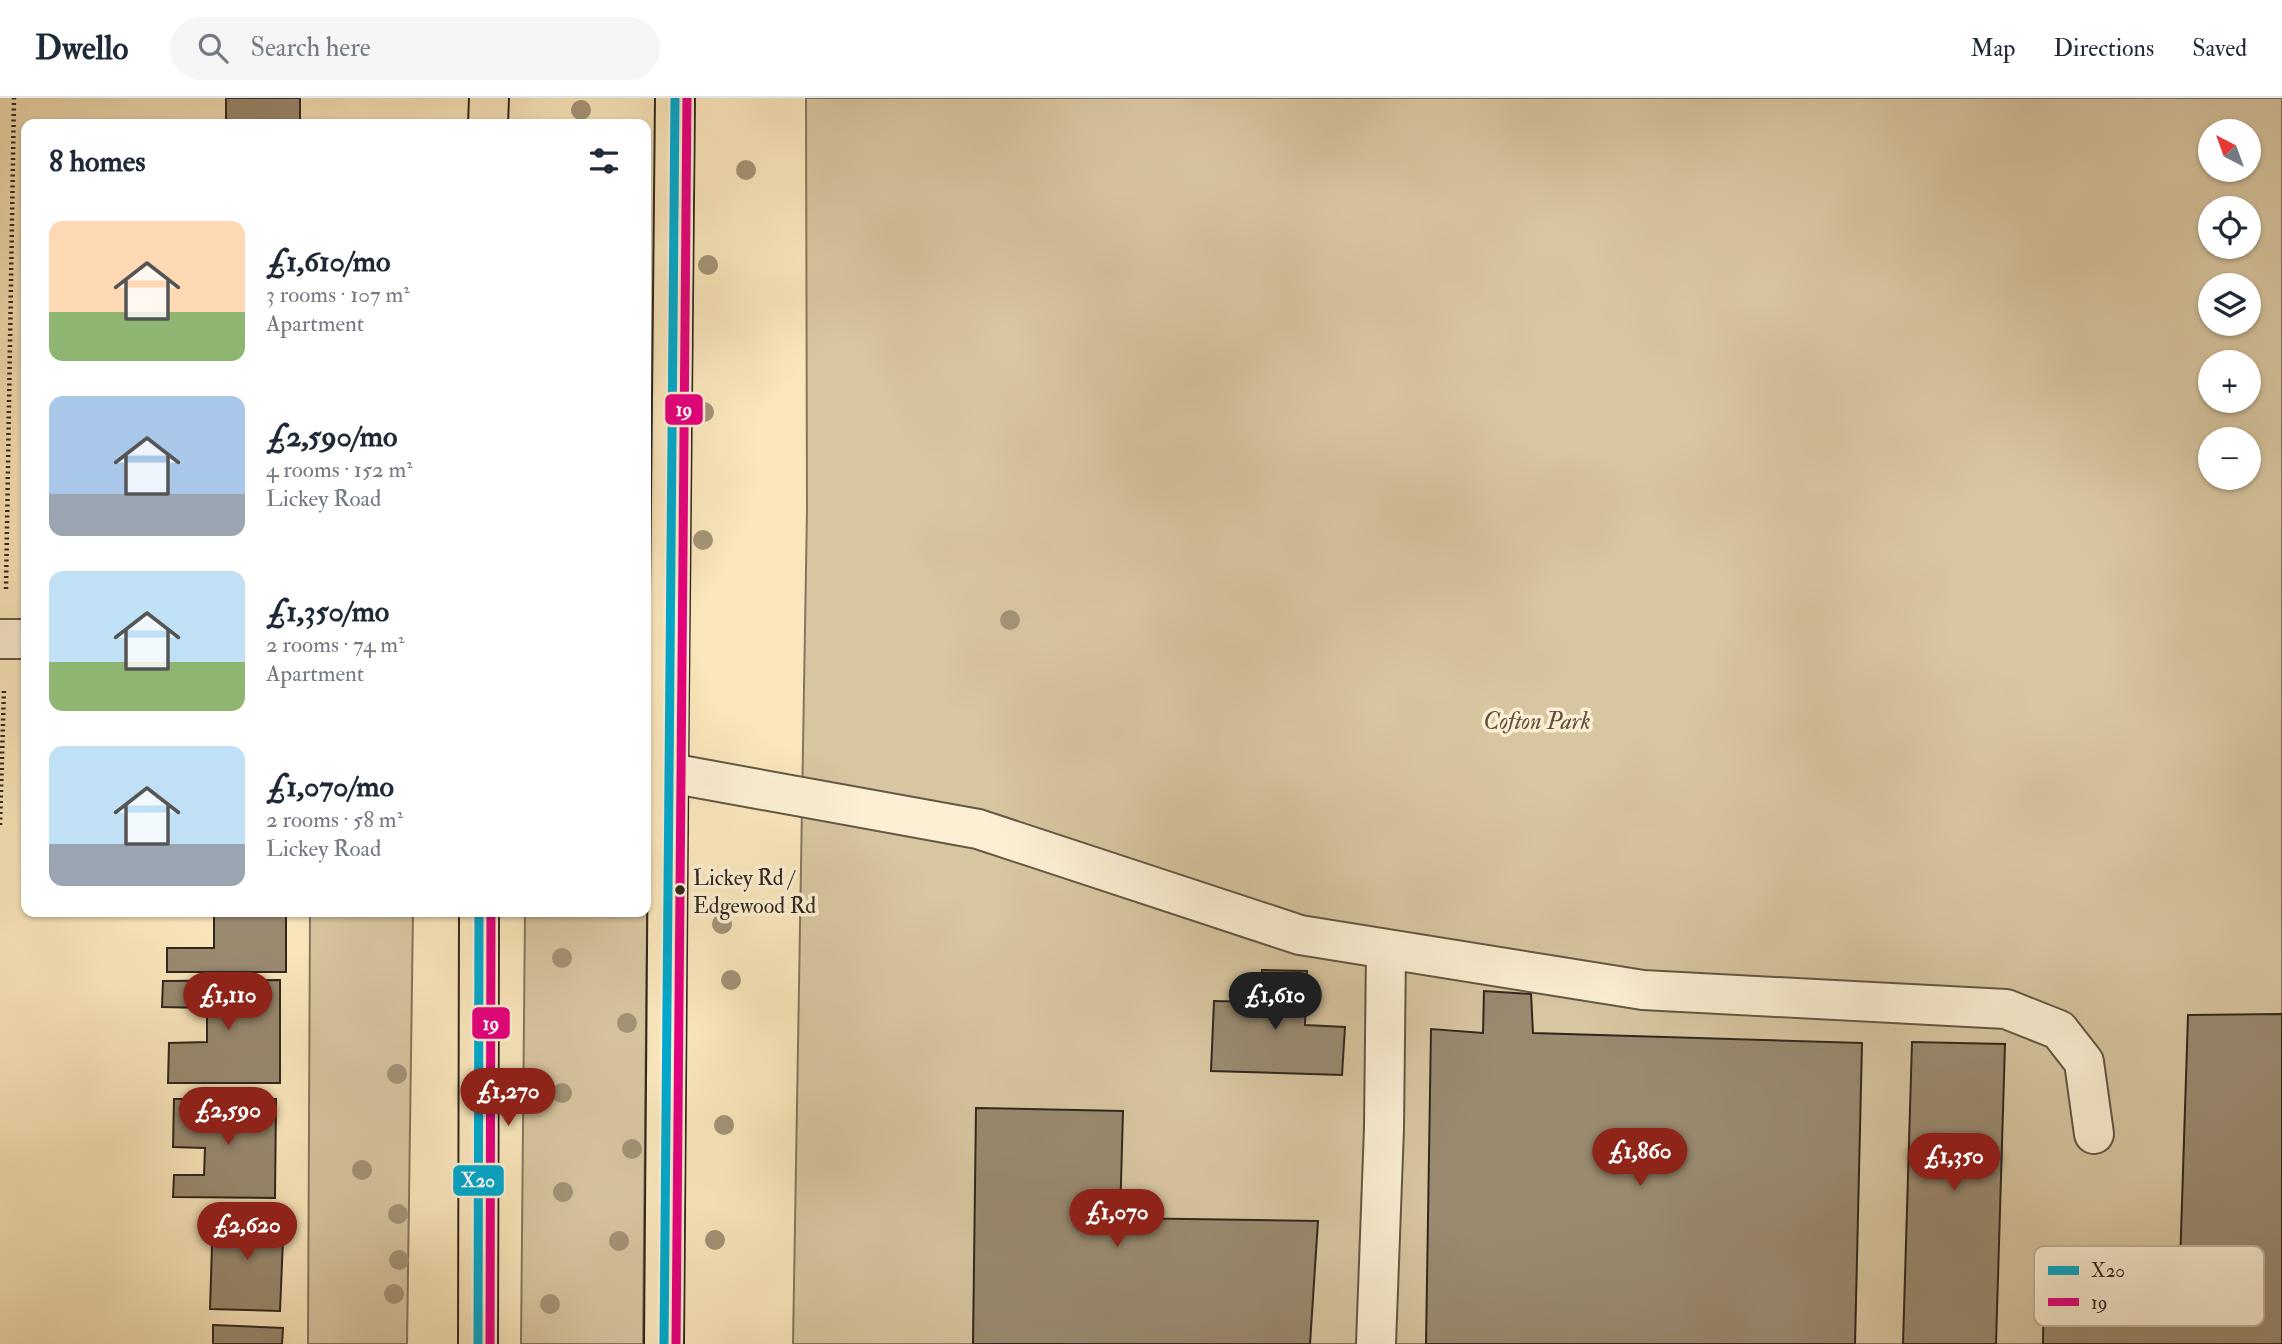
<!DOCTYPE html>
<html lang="en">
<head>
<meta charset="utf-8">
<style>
  :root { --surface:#fff; --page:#f6f6f7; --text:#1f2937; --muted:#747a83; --line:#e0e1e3; --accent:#8f2418 }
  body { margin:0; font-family:"IM FELL Double Pica",serif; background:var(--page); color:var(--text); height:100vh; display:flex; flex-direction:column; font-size:26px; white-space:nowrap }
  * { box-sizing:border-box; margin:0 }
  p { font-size:23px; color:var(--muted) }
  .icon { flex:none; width:38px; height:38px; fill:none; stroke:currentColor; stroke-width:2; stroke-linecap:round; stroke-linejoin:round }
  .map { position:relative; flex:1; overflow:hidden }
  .drawer { position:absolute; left:21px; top:21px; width:630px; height:798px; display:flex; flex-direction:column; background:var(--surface); border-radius:14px; box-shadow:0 2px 5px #0004 }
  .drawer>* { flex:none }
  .needle { width:46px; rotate:319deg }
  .fabs { position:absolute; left:2198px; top:21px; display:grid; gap:14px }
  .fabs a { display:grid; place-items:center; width:63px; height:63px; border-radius:50%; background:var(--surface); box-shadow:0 2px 5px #0004; font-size:35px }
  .price { position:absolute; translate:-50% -60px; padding:0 16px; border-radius:24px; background:var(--accent); color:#fff; font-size:23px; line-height:46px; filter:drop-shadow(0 2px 4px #0008) }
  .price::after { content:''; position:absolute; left:50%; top:42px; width:21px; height:16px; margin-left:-10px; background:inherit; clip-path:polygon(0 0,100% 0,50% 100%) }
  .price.on { background:#222; color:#fff }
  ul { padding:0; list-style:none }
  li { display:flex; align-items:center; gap:21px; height:175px; padding:0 28px }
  li span { display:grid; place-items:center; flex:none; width:196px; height:140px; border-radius:14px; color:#555 }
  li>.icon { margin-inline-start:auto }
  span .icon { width:84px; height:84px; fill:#fffc; stroke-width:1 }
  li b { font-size:30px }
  h2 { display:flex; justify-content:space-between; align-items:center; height:84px; padding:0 28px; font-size:30px }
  header { display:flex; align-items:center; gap:42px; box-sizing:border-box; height:98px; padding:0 35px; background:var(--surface); border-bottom:2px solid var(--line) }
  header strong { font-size:33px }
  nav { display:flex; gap:38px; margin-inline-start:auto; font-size:24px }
  .search { width:490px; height:63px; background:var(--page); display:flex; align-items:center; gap:18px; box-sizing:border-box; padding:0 24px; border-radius:38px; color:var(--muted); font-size:26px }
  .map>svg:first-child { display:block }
  .green { fill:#d8c6a0; stroke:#847660; stroke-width:2; fill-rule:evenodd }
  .building { fill:#9a8a70; stroke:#31271f; stroke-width:2 }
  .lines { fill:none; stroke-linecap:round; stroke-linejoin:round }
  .minor-casing { stroke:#635746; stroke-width:42 }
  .major-casing { stroke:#31271f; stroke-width:42 }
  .path { stroke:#31271f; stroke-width:4.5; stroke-dasharray:2 3.5; stroke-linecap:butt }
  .minor { stroke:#fcefd3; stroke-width:38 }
  .major { stroke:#fae6bb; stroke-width:38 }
  .bus-1-casing { stroke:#fcefd3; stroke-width:14 }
  .bus-2-casing { stroke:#fcefd3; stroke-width:14 }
  .bus-1 { stroke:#00a9ce; stroke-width:9 }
  .bus-2 { stroke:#e5007d; stroke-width:9 }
  .tree { fill:#a39377 }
  .bus-dot { fill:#31271f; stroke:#fcefd3; stroke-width:2.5 }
  .labels { text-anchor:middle; stroke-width:7; stroke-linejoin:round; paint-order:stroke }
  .bus-label { font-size:22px; fill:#31271f; stroke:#fcefd3; text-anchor:start }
  .park-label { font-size:24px; font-style:italic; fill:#5b4f3f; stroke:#fcefd3 }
  .key { fill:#fcefd3; stroke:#bfb39d; stroke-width:2 }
  .key-label { font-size:19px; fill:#31271f }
  .line-badge { stroke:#fcefd3; stroke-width:2.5 }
  .badge-label { font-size:19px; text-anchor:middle; font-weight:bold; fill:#fff }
</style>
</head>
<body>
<header>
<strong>Dwello</strong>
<div class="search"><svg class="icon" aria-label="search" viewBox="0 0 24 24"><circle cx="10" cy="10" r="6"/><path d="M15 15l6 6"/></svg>Search here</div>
<nav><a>Map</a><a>Directions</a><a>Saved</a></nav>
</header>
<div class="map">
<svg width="2282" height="1246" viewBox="0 0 2282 1246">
  <rect width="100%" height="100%" fill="#fae6bb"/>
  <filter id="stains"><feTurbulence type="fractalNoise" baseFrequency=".00286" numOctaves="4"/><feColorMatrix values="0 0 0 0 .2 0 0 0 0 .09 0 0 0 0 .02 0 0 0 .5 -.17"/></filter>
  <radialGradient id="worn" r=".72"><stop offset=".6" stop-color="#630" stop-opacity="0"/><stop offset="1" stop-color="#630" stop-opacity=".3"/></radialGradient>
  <path class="green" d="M806,0H2282V1246H793L807,411ZM2210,33H2249V72H2210ZM2210,110H2249V149H2210ZM2210,187H2249V226H2210ZM2210,264H2249V303H2210ZM2210,341H2249V380H2210Z
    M646,608L649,611L643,1246H521L525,814H646Z
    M310,814H413L407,1246H308Z"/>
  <path class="building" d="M226,0H300V26H226Z
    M214,814H286V874H167V850H214Z
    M1262,872L1307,873L1305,927L1345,929L1342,977L1211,973L1214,903L1260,904Z
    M280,882V985H168L169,945L207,944V910L162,909L163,883Z
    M1484,893L1531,896L1533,935L1862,945L1855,1246H1426L1431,931L1483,935Z
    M2282,916V1246H2043L2044,1167H2180L2188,917Z
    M1912,944L2005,946L1996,1246H1903Z
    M174,1001H276L275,1100L173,1099L174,1077H204L205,1050L173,1049Z
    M976,1010L1123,1013L1120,1120L1318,1123L1310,1246H973Z
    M213,1116L284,1118L280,1213L210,1211Z
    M213,1227L283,1230L282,1246H213Z"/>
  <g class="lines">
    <defs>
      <path id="minor" d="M0,541H26
        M646,549H667
        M670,675L978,731L1300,837L1643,892L2006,911L2059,932L2084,964L2094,1036
        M1376,1246L1384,1030L1386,852"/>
      <path id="major" d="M488,26L489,0
        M478,1246L479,814
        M664,1246C668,831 669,415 675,0"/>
    </defs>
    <use href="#minor" class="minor-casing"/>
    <use href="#major" class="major-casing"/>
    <path class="path" d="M6,491L14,0
      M0,727L4,591"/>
    <use href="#minor" class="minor"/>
    <use href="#major" class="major"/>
    <defs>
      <path id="bus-1" d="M478,1246L479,814
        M664,1246L675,0"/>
      <path id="bus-2" d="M490,1246L491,814
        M676,1246L687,0"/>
    </defs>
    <use href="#bus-1" class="bus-1-casing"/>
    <use href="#bus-2" class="bus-2-casing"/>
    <use href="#bus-1" class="bus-1"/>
    <use href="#bus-2" class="bus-2"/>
  </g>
  <g class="tree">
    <circle cx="581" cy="12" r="10"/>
    <circle cx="746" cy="72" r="10"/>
    <circle cx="708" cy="167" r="10"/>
    <circle cx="704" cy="314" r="10"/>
    <circle cx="703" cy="442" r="10"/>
    <circle cx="1010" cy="522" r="10"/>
    <circle cx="722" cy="826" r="10"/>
    <circle cx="562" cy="860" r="10"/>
    <circle cx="731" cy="882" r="10"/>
    <circle cx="627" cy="925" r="10"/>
    <circle cx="397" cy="976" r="10"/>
    <circle cx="562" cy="995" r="10"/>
    <circle cx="724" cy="1027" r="10"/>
    <circle cx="632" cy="1051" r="10"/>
    <circle cx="362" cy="1072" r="10"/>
    <circle cx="563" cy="1094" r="10"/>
    <circle cx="398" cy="1116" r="10"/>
    <circle cx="715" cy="1142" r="10"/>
    <circle cx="619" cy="1143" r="10"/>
    <circle cx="399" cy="1162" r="10"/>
    <circle cx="394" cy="1196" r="10"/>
    <circle cx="550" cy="1206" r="10"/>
  </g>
  <circle class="bus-dot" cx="680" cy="792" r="6"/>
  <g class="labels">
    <g class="bus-label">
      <text x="693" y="787">Lickey Rd /<tspan x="693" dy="28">Edgewood Rd</tspan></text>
    </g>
    <g class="park-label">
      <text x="1537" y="631">Cofton Park</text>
    </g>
  </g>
  <rect x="2034" y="1148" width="230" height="80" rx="10" class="key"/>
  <rect x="2048" y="1168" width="31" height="9" fill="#00a9ce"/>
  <rect x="2048" y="1200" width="31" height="8" fill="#e5007d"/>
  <g class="key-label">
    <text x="2091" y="1179">X20</text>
    <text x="2091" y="1211">19</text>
  </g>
  <g class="line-badge">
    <rect x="664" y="295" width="40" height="33" rx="7" fill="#e5007d"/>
    <rect x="471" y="908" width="40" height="34" rx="7" fill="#e5007d"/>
    <rect x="452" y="1066" width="53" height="33" rx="7" fill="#00a9ce"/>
  </g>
  <g class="badge-label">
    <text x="684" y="318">19</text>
    <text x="491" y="932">19</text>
    <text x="478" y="1089">X20</text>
  </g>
  <rect width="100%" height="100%" filter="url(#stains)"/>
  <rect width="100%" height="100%" fill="url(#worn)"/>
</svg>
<div class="fabs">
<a><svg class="needle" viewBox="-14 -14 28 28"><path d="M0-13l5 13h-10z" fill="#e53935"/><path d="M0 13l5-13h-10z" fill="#747a83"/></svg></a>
<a><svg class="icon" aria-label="locate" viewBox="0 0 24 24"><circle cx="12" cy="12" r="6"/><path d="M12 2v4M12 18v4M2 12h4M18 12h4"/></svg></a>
<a><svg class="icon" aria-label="layers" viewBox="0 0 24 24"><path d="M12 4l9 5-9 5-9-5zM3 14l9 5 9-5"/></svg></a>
<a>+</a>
<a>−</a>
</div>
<b class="price" style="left:228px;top:934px">£1,110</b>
<b class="price on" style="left:1275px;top:934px">£1,610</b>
<b class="price" style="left:508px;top:1030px">£1,270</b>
<b class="price" style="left:228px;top:1049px">£2,590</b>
<b class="price" style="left:1640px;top:1090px">£1,860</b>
<b class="price" style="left:1954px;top:1095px">£1,350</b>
<b class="price" style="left:1117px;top:1151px">£1,070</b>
<b class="price" style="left:247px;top:1164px">£2,620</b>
<section class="drawer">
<h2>8 homes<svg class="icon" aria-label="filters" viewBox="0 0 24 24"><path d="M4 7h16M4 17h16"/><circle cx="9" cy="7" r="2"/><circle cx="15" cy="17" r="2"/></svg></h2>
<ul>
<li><span style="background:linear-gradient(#ffd9b3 65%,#8fb573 0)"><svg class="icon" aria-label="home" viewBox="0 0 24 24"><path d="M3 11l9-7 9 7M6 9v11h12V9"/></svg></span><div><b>£1,610/mo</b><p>3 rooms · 107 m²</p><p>Apartment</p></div></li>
<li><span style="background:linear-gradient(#a9c7e8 70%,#9aa5b1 0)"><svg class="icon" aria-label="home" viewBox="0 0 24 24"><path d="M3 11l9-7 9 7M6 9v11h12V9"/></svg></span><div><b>£2,590/mo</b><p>4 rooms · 152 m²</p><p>Lickey Road</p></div></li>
<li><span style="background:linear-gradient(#bfe0f5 65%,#8fb573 0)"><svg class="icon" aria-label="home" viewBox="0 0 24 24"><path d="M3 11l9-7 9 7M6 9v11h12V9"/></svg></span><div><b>£1,350/mo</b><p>2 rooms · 74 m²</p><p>Apartment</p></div></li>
<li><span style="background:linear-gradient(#bfe0f5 70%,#9aa5b1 0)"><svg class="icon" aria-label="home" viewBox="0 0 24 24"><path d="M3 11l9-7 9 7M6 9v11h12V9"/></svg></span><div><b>£1,070/mo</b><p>2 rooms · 58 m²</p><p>Lickey Road</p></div></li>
</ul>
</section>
</div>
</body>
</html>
